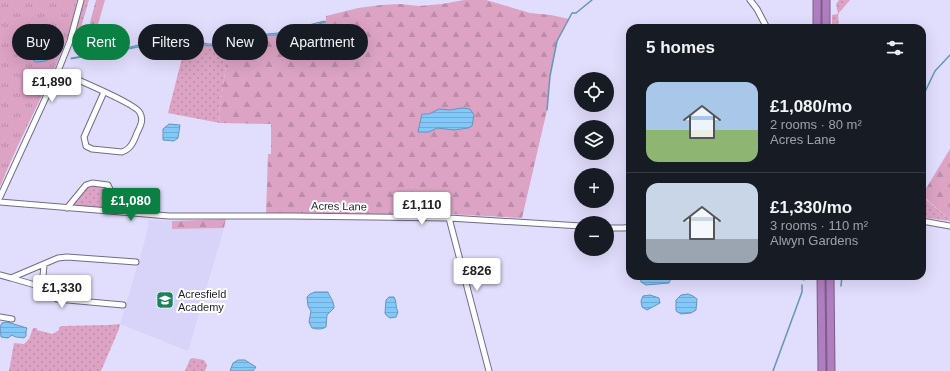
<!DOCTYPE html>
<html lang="en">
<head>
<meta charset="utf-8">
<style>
  :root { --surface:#171b24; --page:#242831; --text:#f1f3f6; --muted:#9ea1a6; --line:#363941; --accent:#0b8043 }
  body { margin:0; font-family:Helvetica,sans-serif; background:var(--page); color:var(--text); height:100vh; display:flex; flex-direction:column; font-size:15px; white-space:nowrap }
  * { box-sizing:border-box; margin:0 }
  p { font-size:13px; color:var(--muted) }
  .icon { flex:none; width:22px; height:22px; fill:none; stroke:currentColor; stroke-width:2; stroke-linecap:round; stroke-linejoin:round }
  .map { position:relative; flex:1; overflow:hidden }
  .panel { position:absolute; left:626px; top:24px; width:300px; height:256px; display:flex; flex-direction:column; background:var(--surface); border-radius:12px; box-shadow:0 4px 16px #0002 }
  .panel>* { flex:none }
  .guide { position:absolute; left:12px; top:24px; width:380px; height:36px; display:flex; gap:8px }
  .tools { position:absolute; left:574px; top:72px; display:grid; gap:8px }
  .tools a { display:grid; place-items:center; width:40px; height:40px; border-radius:50%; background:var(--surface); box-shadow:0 4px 16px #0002; font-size:20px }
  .price { position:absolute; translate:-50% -34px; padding:0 9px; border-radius:4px; background:#fff; color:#222; font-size:13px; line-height:26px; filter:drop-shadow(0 1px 2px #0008) }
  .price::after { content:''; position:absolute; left:50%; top:24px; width:12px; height:9px; margin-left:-6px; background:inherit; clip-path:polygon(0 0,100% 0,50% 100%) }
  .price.active { background:var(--accent); color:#fff }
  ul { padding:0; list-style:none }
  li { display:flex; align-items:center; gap:12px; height:100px; padding:0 20px }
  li+li { border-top:1px solid var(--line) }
  li span { display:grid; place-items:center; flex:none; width:112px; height:80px; border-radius:12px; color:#555 }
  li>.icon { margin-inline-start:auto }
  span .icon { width:48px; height:48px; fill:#fffc; stroke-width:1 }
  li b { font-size:17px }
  h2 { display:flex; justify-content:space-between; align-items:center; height:48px; padding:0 20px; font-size:17px }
  .pill { padding:0 14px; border-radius:18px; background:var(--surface); box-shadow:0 4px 16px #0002; font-size:14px; line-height:36px }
  .pill.active { background:var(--accent); color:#fff }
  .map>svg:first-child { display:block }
  .built { fill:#d8d3f9 }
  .grass { fill:url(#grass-dots) }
  .forest { fill:url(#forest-firs) }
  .park { fill:url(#park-tufts) }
  .water { fill:url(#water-rules); stroke:#6495ba }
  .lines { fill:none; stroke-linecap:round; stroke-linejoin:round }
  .stream { stroke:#6495ba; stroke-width:1.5 }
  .minor-casing { stroke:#716d88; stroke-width:7 }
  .highway-casing { stroke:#7d5c8a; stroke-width:9 }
  .minor { stroke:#fff; stroke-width:5 }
  .highway { stroke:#af7ebf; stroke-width:7 }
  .labels { text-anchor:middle; stroke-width:4; stroke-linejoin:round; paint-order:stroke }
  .street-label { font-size:11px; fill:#1f1d28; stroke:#fff }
  .poi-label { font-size:11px; fill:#1f1d28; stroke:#fff; text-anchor:start }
</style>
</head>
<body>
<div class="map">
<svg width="950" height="371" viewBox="0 0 950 371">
  <defs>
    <pattern id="grass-dots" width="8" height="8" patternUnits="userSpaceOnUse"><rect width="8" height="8" fill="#dca3c4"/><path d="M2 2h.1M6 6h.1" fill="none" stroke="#bc8ca8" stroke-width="1.8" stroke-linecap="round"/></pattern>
    <pattern id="forest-firs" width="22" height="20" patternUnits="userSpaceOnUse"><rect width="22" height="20" fill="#dca3c4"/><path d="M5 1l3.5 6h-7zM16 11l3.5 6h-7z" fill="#bc8ca8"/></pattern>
    <pattern id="park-tufts" width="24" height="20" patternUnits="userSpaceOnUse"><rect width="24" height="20" fill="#dca3c4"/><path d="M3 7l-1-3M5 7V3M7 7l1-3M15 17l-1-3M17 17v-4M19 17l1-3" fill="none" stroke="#bc8ca8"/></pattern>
    <pattern id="water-rules" width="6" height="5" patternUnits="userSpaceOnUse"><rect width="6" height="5" fill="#82c8f9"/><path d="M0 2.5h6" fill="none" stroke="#70abd5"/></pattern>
  </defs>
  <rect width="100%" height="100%" fill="#e1ddfc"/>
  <path class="built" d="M148,220L172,221V229L224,228L188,351L120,324L144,244L148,227Z"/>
  <path class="grass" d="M84,0H89L75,48L72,45Z
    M839,0H850L838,14L839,28H832V15L838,14L836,4Z
    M230,40L219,112L220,123L168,113L183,54V49L187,44L199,43L209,46L221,44Z
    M92,185L106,187L108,189L114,205L113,208L109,209L76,207L74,205V202L86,188Z
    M922,196L950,220V221L922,217Z
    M120,324L119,329L101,371H9L14,343L24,344L29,339L33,328H37V330L53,334L59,330V327L63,326L108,325Z
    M193,358L204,360L207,365L205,371H185L190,359Z"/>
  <path class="forest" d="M96,0H105L97,28L94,34L90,33L88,30Z
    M464,0H486L530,13L551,15L569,19L557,41L550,76L547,110L522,218L449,214H266L268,154H271V124L220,123L219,112L230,40C246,34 261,36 277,35C293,34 310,27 326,22V16L358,8L381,5L400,4L419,6L442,4Z
    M950,149V220L922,195Z
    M226,219L224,228L172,229V221Z"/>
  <path class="park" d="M0,0H77C75,9 74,18 71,27C52,82 21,133 0,187Z"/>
  <path class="water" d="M324,21L326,22L278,35L243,36L221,44L209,46L199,43L148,45L124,50L71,59V58L119,50L146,43L201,42L208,44H217L231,39L235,36L247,34L256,35L278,33Z
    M40,45H46L50,52V58L46,61L36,62L33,60L34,50Z
    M462,108L470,109L474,115L472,126L468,128L454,130L437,128L429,132H418L422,114H429L439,109L450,110Z
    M169,124L180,125L178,138L174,141L163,140V129Z
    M640,276H672L669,283L646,285L641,282Z
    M315,292H328C329,296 334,300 334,308L327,315L326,327C321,330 316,329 312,328L309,322L311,311L308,306L307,297L310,294Z
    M688,294L693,296L697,299L696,310L691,313L681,314L676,311V300L681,295Z
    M650,295L659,298L660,303L647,310L642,307L641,301L643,296Z
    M389,297H394C397,301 395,307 398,312L396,317L390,318L386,315L385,313L386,300Z
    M7,322L27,328L26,331V336L24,338C20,337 16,338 12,335L8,338L1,337L0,327L2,323Z
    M238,360H245L256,367L253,371H230L233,363Z"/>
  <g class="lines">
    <path class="stream" d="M922,98L935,71L950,55
      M547,110L550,76L557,41L572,13H576L592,0
      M804,280V278H812
      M841,286L842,276
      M773,371L802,292V285"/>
    <defs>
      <path id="minor" d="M750,0L757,9L767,28
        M58,71C71,77 137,104 140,113C144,120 140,127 137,133C134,141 131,149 122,152L92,149L86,146L84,137L104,92
        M0,197L58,71L70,41L81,0
        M0,202L169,216H292L449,218L581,226
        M67,208L86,185L92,183L108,185L120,211
        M449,218L489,371
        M922,221L950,226
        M607,228H624L630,227
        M44,265L42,287L57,299L123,305
        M0,275L11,278L58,258L67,257L136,262
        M11,278L42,287
        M0,317L12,319"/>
      <path id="highway" d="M817,0V28
        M826,0V28
        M821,276L822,371
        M830,276L831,371"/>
    </defs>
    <use href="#minor" class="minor-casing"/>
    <use href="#highway" class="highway-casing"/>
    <use href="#minor" class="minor"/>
    <use href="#highway" class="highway"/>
  </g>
  <defs>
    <symbol id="school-square" viewBox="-11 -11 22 22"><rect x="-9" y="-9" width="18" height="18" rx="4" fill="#1b825c" stroke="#fff"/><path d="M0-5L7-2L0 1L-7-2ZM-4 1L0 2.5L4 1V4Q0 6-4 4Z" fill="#fff"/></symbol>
  </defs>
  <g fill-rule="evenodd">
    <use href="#school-square" x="155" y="290" width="20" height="20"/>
  </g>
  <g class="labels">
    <g class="street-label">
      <text transform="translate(339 206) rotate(1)" y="4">Acres Lane</text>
    </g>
    <g class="poi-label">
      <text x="178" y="298">Acresfield<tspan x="178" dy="13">Academy</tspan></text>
    </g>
  </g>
</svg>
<div class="tools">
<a><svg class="icon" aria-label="locate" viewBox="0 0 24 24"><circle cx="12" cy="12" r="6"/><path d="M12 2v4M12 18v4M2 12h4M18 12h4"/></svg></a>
<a><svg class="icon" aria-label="layers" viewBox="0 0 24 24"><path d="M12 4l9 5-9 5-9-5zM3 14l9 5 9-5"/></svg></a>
<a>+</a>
<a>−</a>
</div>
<b class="price" style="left:52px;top:103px">£1,890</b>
<b class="price active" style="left:131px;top:222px">£1,080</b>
<b class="price" style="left:422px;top:226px">£1,110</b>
<b class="price" style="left:477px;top:292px">£826</b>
<b class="price" style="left:62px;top:309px">£1,330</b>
<div class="guide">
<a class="pill">Buy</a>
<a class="pill active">Rent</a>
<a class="pill">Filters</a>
<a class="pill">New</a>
<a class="pill">Apartment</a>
</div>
<section class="panel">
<h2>5 homes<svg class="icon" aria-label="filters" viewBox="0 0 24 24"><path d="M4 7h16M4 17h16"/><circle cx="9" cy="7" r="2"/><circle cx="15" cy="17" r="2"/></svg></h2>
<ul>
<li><span style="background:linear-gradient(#a9c7e8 60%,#8fb573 0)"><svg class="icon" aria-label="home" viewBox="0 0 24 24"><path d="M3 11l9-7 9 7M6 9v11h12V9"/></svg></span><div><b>£1,080/mo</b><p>2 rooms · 80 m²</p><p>Acres Lane</p></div></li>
<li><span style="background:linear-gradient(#c9d6e8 70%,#9aa5b1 0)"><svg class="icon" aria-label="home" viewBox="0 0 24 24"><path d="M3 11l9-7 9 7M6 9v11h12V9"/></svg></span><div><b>£1,330/mo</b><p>3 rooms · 110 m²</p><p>Alwyn Gardens</p></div></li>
</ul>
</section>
</div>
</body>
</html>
